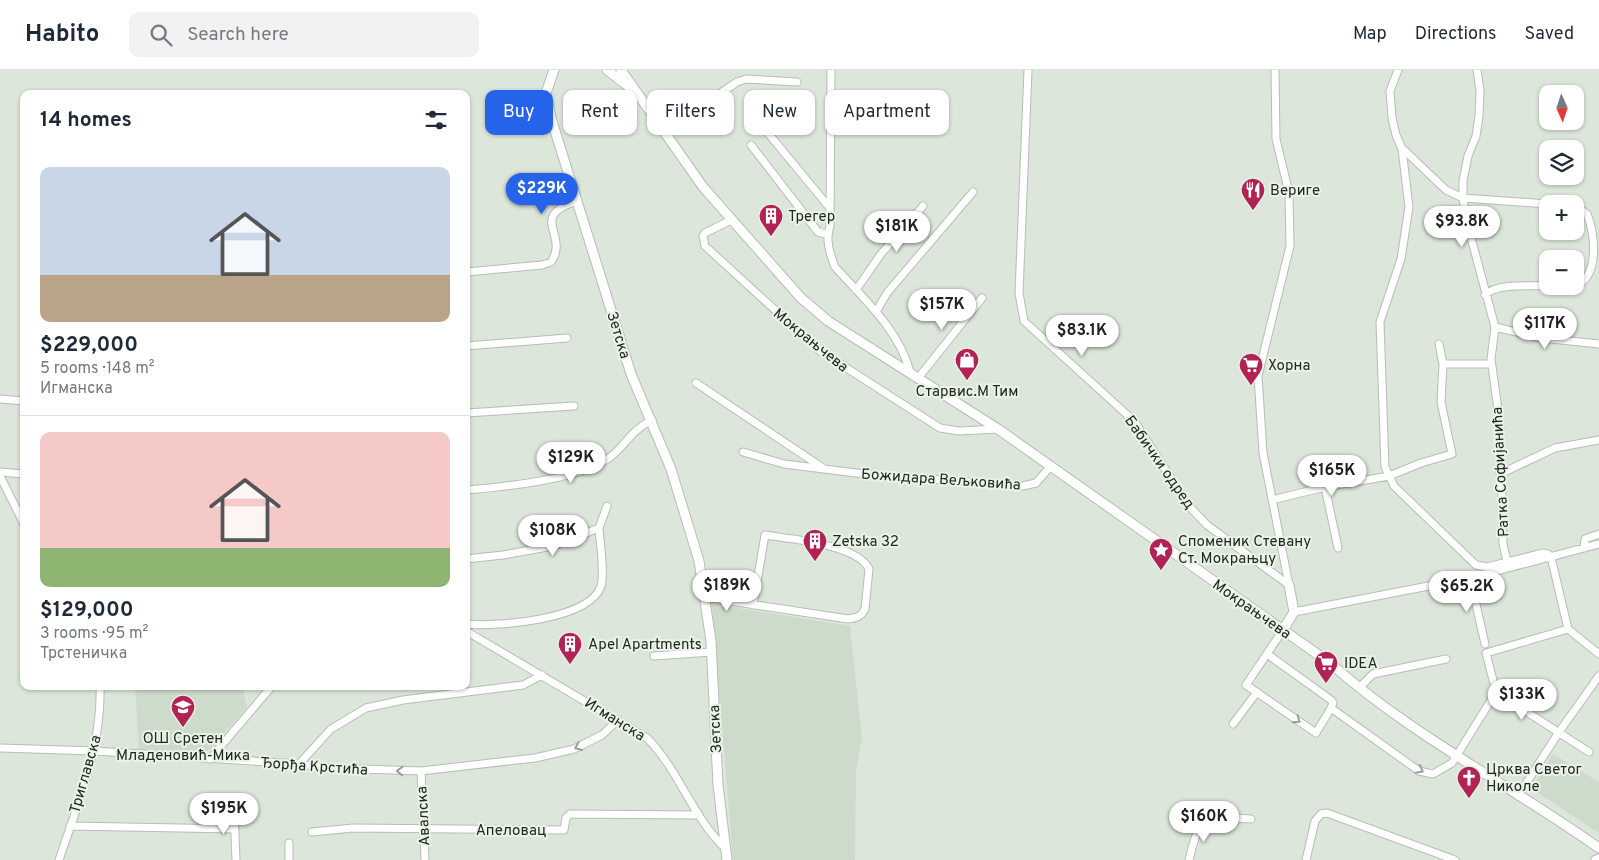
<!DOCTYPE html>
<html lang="en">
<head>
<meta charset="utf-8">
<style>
  :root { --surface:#fff; --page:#f2f2f3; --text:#1f2937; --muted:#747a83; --line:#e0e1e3; --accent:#2563eb }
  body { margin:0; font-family:Overpass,sans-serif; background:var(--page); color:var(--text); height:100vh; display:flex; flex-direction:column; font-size:19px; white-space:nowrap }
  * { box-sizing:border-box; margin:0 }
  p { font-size:16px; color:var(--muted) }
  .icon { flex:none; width:28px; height:28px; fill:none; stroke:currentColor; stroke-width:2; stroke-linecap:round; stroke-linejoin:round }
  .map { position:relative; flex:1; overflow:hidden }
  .drawer { position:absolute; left:20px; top:20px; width:450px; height:600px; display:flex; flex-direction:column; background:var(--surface); border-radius:10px; box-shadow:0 1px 4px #0004 }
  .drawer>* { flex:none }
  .hud { position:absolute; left:485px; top:20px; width:475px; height:45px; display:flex; gap:10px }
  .needle { width:32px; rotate:177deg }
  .tools { position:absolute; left:1539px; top:15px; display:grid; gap:10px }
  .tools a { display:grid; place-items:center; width:45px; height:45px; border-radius:10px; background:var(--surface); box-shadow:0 1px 4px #0004; font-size:25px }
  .price { position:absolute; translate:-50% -42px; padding:0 11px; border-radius:18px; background:#fff; color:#222; font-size:16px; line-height:32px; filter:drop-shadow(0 1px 2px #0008) }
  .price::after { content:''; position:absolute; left:50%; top:30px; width:15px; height:11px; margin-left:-8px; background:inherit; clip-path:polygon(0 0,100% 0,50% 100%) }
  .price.active { background:var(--accent); color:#fff }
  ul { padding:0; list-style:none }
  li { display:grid; align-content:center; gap:10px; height:265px; padding:0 20px }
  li+li { border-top:1px solid var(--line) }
  li span { display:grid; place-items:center; height:155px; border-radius:10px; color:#555 }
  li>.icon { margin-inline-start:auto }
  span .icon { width:90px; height:90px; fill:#fffc; stroke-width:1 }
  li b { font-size:21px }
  h2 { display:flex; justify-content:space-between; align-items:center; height:60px; padding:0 20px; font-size:21px }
  .pill { padding:0 18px; border-radius:10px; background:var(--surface); box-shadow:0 1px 4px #0004; font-size:18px; line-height:45px }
  .pill.active { background:var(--accent); color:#fff }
  header { display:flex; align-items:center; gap:30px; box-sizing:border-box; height:70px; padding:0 25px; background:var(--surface); border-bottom:1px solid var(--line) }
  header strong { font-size:24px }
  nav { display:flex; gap:28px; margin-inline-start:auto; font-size:18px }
  .search { width:350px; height:45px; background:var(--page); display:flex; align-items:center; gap:12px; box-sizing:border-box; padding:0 18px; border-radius:10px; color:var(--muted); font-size:19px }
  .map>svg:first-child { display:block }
  .built { fill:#cddbca }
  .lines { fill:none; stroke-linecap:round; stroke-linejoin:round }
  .minor-casing { stroke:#b5bfb3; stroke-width:9 }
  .tertiary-casing { stroke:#b5bfb3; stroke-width:11 }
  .minor { stroke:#fff; stroke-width:7 }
  .tertiary { stroke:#fff; stroke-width:9 }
  .oneway { stroke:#9c9e9c }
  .labels { text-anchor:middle; stroke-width:4; stroke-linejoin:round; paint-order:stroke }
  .poi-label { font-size:15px; fill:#232723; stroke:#e9f4e7; text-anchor:start }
  .street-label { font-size:15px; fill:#232723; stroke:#e9f4e7 }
</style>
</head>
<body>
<header>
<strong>Habito</strong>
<div class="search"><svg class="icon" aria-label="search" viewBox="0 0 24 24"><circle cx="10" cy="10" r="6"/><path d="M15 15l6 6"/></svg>Search here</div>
<nav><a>Map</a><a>Directions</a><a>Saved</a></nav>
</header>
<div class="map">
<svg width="1599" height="790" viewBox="0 0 1599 790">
  <rect width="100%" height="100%" fill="#dce6da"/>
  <path class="built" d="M712,534L850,556L862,668L856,700L855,790H733Z
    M135,616H242L247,637L210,679L201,683L139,680Z
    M1553,684L1599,712V763L1531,718Z"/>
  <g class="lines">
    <defs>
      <path id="minor" d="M831,0L830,156C825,169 830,184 835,197C864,229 899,260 910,302
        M1028,0L1019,223L1024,251L1134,351L1189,436L1207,455L1289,515
        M1275,0L1276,69L1289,123L1290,176L1258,306L1263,383L1289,515
        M1398,0L1390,21L1392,48L1396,65L1402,79L1409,137L1401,189L1380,252L1385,397L1394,416L1476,495L1487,497L1543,483L1548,484L1551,487L1568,559
        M1477,0L1480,21L1479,46L1476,66L1468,86L1463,111V128L1466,149L1495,257L1491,289L1500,354L1503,474L1507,491
        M759,52L829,137
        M664,61L737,12L746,9L797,12
        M751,75L818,162L826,164
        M1403,79L1446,120L1463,128L1548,134
        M1575,136L1587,144C1596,165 1599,209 1575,215
        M731,150L705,163L703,166L705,176L820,281L940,358L959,361L998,359
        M466,202L542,195L551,192C570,165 527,147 577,131
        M856,220L881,184L923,136
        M1485,225C1496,213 1531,216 1548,216
        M876,242L887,223L973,122
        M1495,257L1542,268L1599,274
        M466,276L567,268
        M1443,294H1491
        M919,307L982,228
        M696,313L823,398
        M0,329L24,331
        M466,343L574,336
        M743,382L784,394L864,404L1023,416L1036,413L1050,397
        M0,402L24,404
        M1500,404L1555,378L1599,370
        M0,406L24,454
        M1325,417L1338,478
        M466,420C504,417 574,410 606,390C624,379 629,361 652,350
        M1272,430L1325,417L1389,406L1421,393L1452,384L1441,332L1443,294L1439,274
        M1584,478L1585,469L1599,464
        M466,489L503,485L553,476L599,458L607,436
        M1470,508L1485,574
        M704,527L848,549C856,548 861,547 865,539L869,499C857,474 790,469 765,465L753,535
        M1294,542L1470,508L1599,474
        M466,554C496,557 590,550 601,516C605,502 600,473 599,458
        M1283,560L1246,615L1316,663L1331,638L1419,701L1433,704L1452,693L1496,622L1486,583L1568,559L1599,584
        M466,561L647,668C679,700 692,747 726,779
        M1267,584L1331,630L1333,633L1331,638
        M654,586L711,582
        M1360,617L1373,604L1446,589
        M1496,622L1589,682
        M1233,654L1257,622
        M0,678L95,681L299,694L331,698L421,701L535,688L574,679L602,665L618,650
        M210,689L272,616
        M299,694L331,659L366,638L403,630L523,615L542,605
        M421,701L425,790
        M1518,726L1559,662L1599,606
        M234,740L236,790
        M70,756L235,759
        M312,762L353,758L564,760L566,748L570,744L699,745
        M289,773V790
        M59,790C78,733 102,677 100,616
        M1189,790C1200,743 1205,747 1251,749
        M1306,790L1315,751L1321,744L1327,743L1455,790"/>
      <path id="tertiary" d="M554,0L546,23L551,48L631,304L671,399L699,491L711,571L718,715L727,790
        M607,0L629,17
        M621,0L703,117L801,228L828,251L998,359L1330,593C1411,665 1510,715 1599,778
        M1283,560L1294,542L1289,515
        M1596,790L1599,789"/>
    </defs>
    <use href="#minor" class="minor-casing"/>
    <use href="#tertiary" class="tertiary-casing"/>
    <use href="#minor" class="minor"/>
    <use href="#tertiary" class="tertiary"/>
  </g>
  <defs><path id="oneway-chevron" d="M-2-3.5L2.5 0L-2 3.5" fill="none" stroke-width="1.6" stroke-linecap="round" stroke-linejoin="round" transform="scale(1.25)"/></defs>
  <g class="oneway">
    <use href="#oneway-chevron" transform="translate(1297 650) rotate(35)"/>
    <use href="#oneway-chevron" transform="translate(578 677) rotate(157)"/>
    <use href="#oneway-chevron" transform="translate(1420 700) rotate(28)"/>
    <use href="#oneway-chevron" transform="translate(400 701) rotate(-178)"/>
  </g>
  <defs>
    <symbol id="restaurant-pin" viewBox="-11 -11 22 30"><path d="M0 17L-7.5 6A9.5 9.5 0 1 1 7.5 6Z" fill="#b22254" stroke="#e9f4e7"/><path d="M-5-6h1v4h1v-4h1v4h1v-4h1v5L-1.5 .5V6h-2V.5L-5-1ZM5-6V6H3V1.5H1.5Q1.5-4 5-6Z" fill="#fff"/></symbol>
    <symbol id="building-pin" viewBox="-11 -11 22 30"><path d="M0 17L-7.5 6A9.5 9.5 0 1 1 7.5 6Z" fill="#b22254" stroke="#e9f4e7"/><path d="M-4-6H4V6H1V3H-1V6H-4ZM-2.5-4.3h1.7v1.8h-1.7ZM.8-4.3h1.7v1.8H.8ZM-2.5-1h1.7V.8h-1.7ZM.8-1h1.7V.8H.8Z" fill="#fff"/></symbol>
    <symbol id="shop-pin" viewBox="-11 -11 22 30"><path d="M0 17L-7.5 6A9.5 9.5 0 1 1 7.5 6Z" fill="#b22254" stroke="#e9f4e7"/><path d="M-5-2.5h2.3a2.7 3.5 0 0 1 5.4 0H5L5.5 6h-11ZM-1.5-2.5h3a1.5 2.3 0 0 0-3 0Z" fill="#fff"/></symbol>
    <symbol id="supermarket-pin" viewBox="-11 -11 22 30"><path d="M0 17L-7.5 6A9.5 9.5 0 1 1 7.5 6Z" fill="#b22254" stroke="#e9f4e7"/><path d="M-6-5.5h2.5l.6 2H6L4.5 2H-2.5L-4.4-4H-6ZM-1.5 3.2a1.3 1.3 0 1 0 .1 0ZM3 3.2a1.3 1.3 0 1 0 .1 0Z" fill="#fff"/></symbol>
    <symbol id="sight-pin" viewBox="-11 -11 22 30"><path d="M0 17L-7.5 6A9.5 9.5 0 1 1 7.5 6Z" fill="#b22254" stroke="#e9f4e7"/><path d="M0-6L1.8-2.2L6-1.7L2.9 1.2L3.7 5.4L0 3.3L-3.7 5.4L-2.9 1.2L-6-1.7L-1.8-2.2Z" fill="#fff"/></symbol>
    <symbol id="school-pin" viewBox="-11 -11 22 30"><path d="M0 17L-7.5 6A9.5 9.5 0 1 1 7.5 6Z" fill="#b22254" stroke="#e9f4e7"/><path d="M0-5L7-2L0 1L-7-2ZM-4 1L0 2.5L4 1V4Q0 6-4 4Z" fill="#fff"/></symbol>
    <symbol id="church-pin" viewBox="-11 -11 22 30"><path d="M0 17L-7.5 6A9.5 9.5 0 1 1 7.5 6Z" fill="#b22254" stroke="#e9f4e7"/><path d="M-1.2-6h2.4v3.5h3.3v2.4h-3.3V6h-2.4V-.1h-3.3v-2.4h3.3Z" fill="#fff"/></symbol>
  </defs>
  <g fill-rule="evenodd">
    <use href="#restaurant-pin" x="1239" y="106" width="28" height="38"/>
    <use href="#building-pin" x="757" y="132" width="28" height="38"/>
    <use href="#shop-pin" x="953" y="276" width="28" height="38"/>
    <use href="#supermarket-pin" x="1237" y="281" width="28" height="38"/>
    <use href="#building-pin" x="801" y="457" width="28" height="38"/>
    <use href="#sight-pin" x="1147" y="466" width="28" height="38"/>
    <use href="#building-pin" x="556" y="560" width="28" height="38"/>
    <use href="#supermarket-pin" x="1312" y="579" width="28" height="38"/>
    <use href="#school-pin" x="169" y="623" width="28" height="38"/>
    <use href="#church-pin" x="1455" y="694" width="28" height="38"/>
  </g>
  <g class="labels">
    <g class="poi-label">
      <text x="1270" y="125">Вериге</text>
      <text x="788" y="151">Трегер</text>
      <text x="1268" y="300">Хорна</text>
      <text x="967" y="326" text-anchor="middle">Старвис.М Тим</text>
      <text x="832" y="476">Zetska 32</text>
      <text x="1178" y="476">Споменик Стевану<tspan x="1178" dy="17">Ст. Мокрањцу</tspan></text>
      <text x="588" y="579">Apel Apartments</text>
      <text x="1344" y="598">IDEA</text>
      <text x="183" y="673" text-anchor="middle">ОШ Сретен<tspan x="183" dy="17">Младеновић-Мика</tspan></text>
      <text x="1486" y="704">Црква Светог<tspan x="1486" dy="17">Николе</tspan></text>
    </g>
    <g class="street-label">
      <text transform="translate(619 265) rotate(73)" y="5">Зетска</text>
      <text transform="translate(811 270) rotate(39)" y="5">Мокрањчева</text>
      <text transform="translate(1160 392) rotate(55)" y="5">Бабички одред</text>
      <text transform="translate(1500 402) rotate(-93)" y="5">Ратка Софијанића</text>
      <text transform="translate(941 409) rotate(4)" y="5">Божидара Вељковића</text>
      <text transform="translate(1252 539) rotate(35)" y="5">Мокрањчева</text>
      <text transform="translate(615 649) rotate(32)" y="5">Игманска</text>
      <text transform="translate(715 659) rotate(-93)" y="5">Зетска</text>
      <text transform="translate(314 696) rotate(4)" y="5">Ђорђа Крстића</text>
      <text transform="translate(85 704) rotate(-74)" y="5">Триглавска</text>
      <text transform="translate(423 746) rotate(-93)" y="5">Авалска</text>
      <text x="511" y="765">Апеловац</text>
    </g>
  </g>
</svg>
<div class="tools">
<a><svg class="needle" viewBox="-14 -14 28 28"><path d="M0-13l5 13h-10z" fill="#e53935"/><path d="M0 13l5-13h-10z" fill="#747a83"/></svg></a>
<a><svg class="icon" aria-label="layers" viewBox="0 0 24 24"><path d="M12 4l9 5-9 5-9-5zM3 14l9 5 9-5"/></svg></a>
<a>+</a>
<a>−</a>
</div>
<b class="price active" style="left:542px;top:145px">$229K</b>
<b class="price" style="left:1462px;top:178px">$93.8K</b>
<b class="price" style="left:897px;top:183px">$181K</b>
<b class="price" style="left:942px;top:261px">$157K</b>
<b class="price" style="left:1545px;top:280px">$117K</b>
<b class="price" style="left:1082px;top:287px">$83.1K</b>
<b class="price" style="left:571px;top:414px">$129K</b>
<b class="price" style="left:1332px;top:427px">$165K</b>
<b class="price" style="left:553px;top:487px">$108K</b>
<b class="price" style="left:727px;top:542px">$189K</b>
<b class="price" style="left:1467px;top:543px">$65.2K</b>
<b class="price" style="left:1522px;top:651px">$133K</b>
<b class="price" style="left:224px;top:765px">$195K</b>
<b class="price" style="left:1204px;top:773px">$160K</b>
<div class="hud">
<a class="pill active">Buy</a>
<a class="pill">Rent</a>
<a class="pill">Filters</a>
<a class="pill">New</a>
<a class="pill">Apartment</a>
</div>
<section class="drawer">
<h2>14 homes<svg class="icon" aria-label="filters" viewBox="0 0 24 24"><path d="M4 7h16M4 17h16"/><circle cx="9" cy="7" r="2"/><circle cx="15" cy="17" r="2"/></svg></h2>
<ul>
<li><span style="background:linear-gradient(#c9d6e8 70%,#b9a48a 0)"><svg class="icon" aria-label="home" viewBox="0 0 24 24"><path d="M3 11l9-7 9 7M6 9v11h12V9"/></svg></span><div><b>$229,000</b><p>5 rooms · 148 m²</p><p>Игманска</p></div></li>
<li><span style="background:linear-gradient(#f6c9c9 75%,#8fb573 0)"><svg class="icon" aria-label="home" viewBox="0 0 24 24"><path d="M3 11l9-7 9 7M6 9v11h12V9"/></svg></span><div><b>$129,000</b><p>3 rooms · 95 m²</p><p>Трстеничка</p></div></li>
</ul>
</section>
</div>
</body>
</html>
